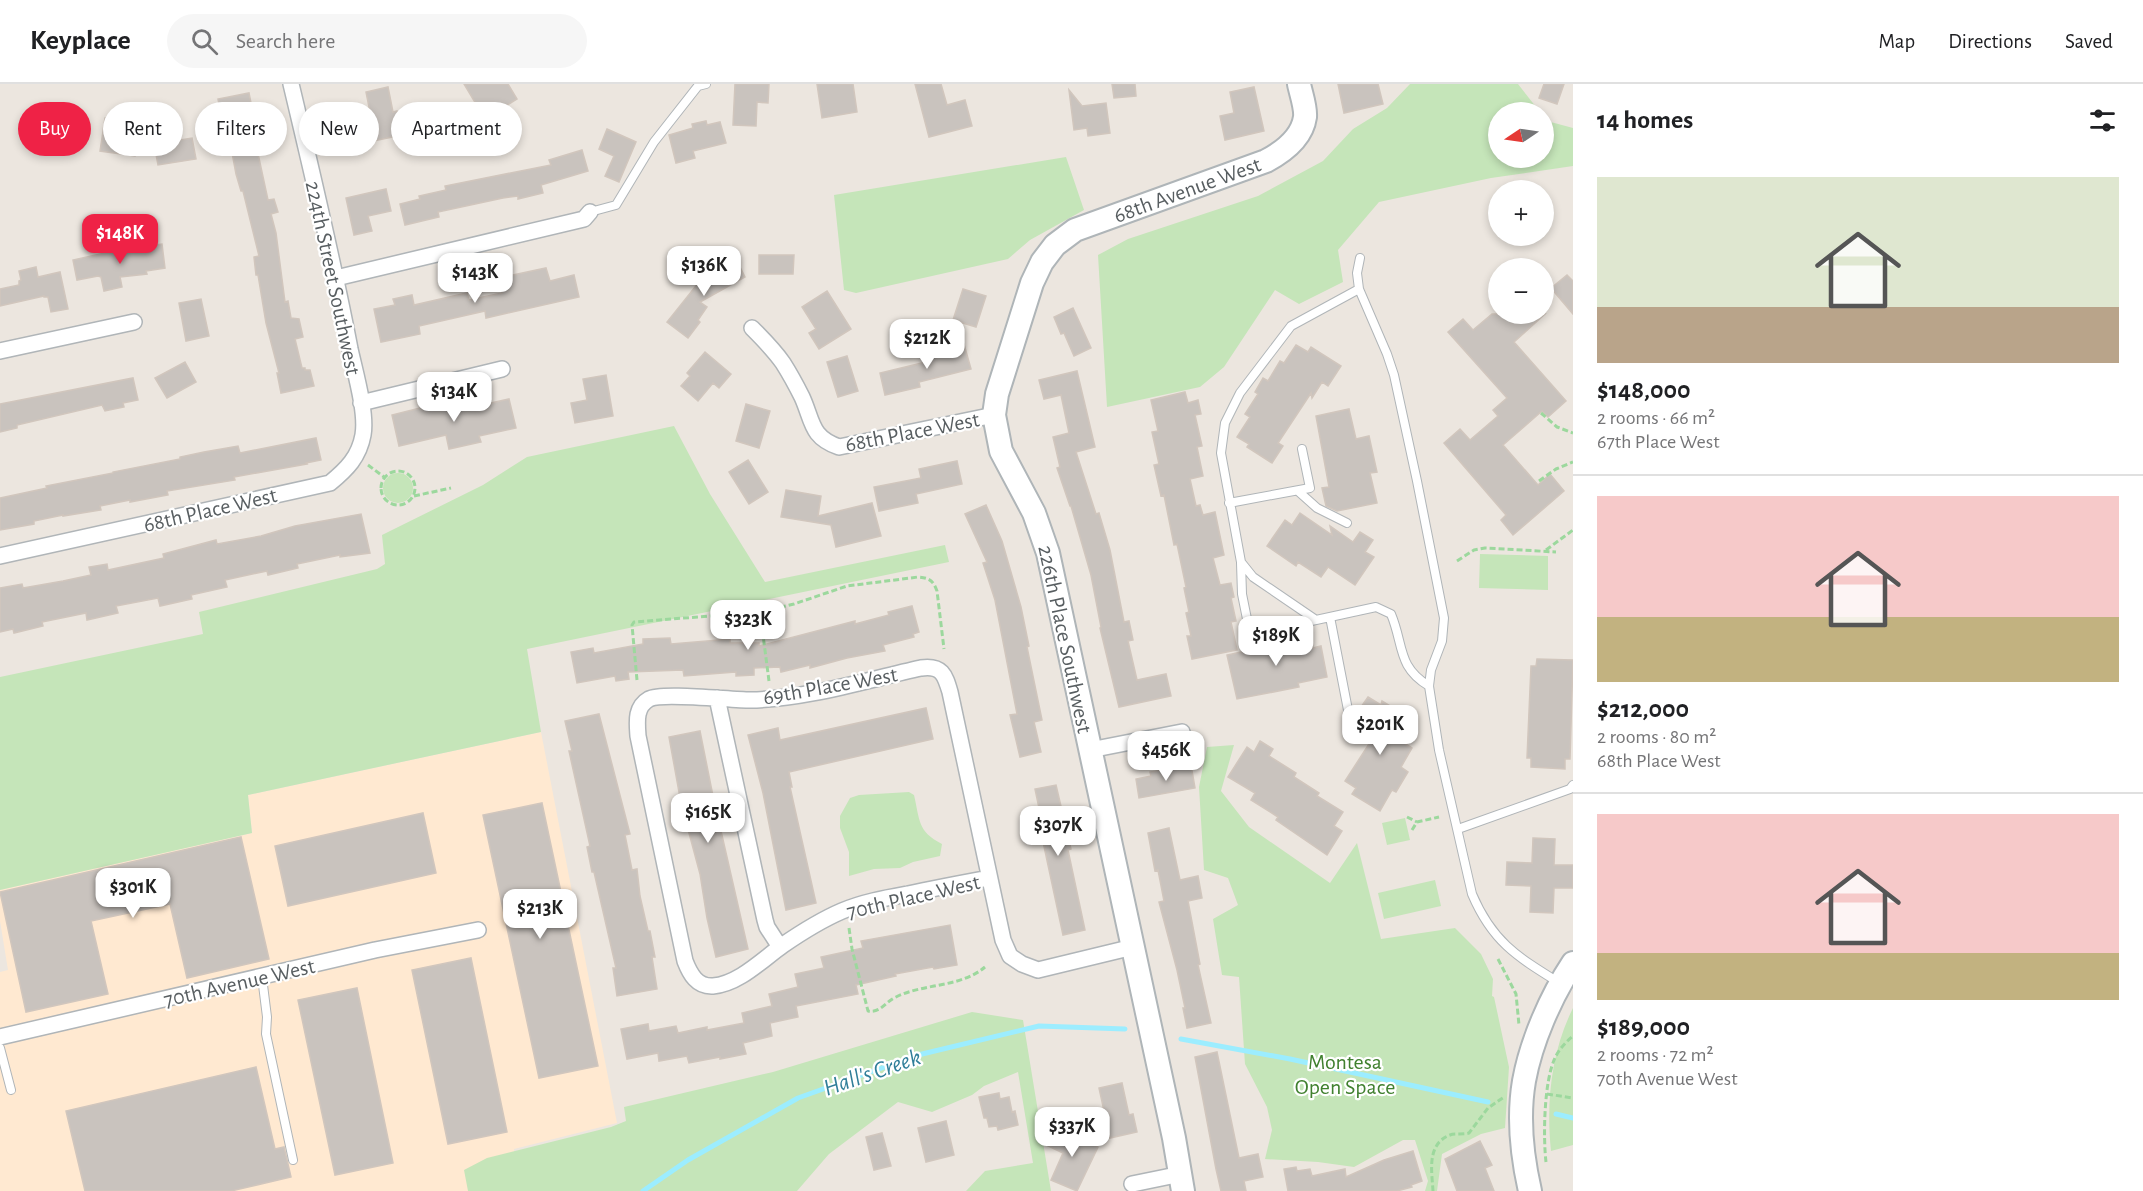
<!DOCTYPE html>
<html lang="en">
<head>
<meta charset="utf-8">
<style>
  :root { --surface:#fff; --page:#f6f6f6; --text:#202124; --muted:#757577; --line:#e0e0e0; --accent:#ef2246 }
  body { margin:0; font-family:"Alegreya Sans",sans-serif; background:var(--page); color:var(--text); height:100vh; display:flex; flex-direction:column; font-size:22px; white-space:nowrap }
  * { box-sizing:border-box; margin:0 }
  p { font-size:20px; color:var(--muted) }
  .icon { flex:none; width:33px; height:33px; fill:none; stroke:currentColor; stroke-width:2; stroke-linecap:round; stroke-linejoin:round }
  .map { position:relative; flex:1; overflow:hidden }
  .drawer { display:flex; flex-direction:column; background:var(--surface); width:570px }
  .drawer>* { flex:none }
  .banner { position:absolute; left:18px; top:18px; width:570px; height:54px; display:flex; gap:12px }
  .needle { width:39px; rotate:257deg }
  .fabs { position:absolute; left:1488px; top:18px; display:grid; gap:12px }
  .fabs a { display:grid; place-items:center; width:66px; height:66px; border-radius:50%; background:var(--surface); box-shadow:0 3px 9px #0003; font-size:30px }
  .price { position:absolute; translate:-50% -51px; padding:0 14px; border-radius:12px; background:#fff; color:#222; font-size:20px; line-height:39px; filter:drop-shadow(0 2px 3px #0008) }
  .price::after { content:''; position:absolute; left:50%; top:36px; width:18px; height:14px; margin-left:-9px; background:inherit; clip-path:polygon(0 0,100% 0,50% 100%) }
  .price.active { background:var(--accent); color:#fff }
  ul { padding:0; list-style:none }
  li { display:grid; align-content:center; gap:12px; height:318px; padding:0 24px }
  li+li { border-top:2px solid var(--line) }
  li span { display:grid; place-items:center; height:186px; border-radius:0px; color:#555 }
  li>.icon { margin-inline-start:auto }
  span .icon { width:108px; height:108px; fill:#fffc; stroke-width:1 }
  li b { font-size:26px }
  h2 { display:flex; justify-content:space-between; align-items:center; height:72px; padding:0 24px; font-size:26px }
  .tag { padding:0 21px; border-radius:27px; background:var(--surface); box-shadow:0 3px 9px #0003; font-size:21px; line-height:54px }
  .tag.active { background:var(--accent); color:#fff }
  header { display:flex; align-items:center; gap:36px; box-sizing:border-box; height:84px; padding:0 30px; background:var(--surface); border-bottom:2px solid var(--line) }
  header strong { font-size:28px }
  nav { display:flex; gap:33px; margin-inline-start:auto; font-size:21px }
  .search { width:420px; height:54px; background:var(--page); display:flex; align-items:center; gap:15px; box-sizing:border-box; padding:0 21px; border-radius:33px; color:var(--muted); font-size:22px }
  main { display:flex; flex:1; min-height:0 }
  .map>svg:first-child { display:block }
  .commercial { fill:#ffe9d1 }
  .green { fill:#c5e5b9 }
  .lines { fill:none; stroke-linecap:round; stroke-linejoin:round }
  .stream { stroke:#9cedff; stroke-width:5 }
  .building { fill:#c9c3be; stroke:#d1c6bd; stroke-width:1.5 }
  .lane-casing { stroke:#b0b5b8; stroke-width:10 }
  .street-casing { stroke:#b0b5b8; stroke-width:18 }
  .secondary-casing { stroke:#afb5b8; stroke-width:26 }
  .path { stroke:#9cd89d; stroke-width:3; stroke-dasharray:6 3; stroke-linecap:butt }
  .lane { stroke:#fff; stroke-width:8 }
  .street { stroke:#fff; stroke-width:15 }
  .secondary { stroke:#fff; stroke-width:22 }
  .labels { text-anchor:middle; stroke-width:4.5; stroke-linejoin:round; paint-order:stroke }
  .street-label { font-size:22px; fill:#585e61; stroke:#fff }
  .park-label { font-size:22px; fill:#40802f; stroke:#fff }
  .water-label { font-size:24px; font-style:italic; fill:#307e99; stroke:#fff }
</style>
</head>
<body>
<header>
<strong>Keyplace</strong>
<div class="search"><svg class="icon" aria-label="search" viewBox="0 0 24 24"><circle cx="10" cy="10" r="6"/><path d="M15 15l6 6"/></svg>Search here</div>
<nav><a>Map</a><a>Directions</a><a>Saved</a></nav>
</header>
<main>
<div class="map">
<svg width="1573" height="1107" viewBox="0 0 1573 1107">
  <rect width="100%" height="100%" fill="#ece6df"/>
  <path class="commercial" d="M541,648L617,1039L514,1065L518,1107H0V888L8,886L0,837V806L252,749L248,711Z"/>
  <path class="green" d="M1410,0H1518L1540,28H1498V74H1544V33L1547,37L1573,44V82L1491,94L1379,118L1338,166L1343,198L1299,220L1275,206L1224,283L1200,303L1107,323L1098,171L1128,155L1258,112L1323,77L1353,45L1387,24Z
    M1066,73L1084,126L1030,156L1008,175L856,209L844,206L834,111Z
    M674,342L710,410L765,498L945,461L949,478L527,565L541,648L248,711L252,749L0,806V593L203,550L199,528L377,485L385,480L382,451L483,401L527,373Z
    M383 404a15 15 0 1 1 30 0a15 15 0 1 1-30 0Z
    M1480,470L1548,472V506L1479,504Z
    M1234,661L1221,707L1249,743L1330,799L1357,759L1381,855L1455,844L1481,870L1493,895L1492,912L1494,913L1509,983L1505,1044L1481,1050L1442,1070L1437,1107H1425L1428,1097L1415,1056H1403L1354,1083L1318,1078L1265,1075L1272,1046L1267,1023L1245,980L1239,893L1222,891L1213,835L1238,821L1228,794L1204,786L1199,703L1207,663Z
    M909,708L914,711C920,736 917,747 942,760L940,772L913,778L900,784L874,785L849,792V768L840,744V732L850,714L859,711Z
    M1405,734L1410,756L1387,761L1382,739Z
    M1435,796L1441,822L1384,835L1378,809Z
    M1573,924V1061L1551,1067C1546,1019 1551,968 1573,924Z
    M972,928L1023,936L1051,1107H966L985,1087L1033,1079L1018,988L984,1002L972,1011L932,1028L898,1018L829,1070L797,1107H468L464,1086L487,1074L611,1043L626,1037L624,1023L773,988Z"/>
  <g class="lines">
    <path class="stream" d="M1181,955L1290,975L1488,1018
      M1556,1030L1573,1034
      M643,1107L688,1076L798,1014L918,971L1039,942L1125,945"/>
  </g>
  <path class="building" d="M464,0H508L517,15L485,35Z
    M735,0H769L768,19L757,18L756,42L733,41Z
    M817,0H853L857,28L822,34Z
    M915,0H941L947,21L965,16L972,42L929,53Z
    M1112,0H1135L1136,12L1114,14Z
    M1338,0H1378L1383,20L1344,29Z
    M1544,0H1564L1557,20L1539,14Z
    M388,3L393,28L397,27L399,36L408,34L412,49L373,57L367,29L370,28L366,8Z
    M1254,3L1264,47L1225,56L1220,32L1234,29L1230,8Z
    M1069,6L1082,22L1106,19L1110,49L1088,52L1087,44L1074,46Z
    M249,9L253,29L245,30L252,66L257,65L268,116L274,115L278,128L271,130L276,149L285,218L288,217L291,234L299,235L303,253L295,255L302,284H305V286H310L314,302L281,309L277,289H279L266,239L258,191H256L254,173L259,172L243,107H241L236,90L228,47H224L218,15Z
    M105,34L123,37L121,50L138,53L135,72L100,67Z
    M706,37L707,41L720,38L726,59L693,67L695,74L676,79L669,51L693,44L692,40Z
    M607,45L636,58L619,98L605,92L614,72L599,65Z
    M192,54L196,75L158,81L154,60Z
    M582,66L588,87L541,101L543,109L518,115V112L503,114L438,128L439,133L405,141L400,120L420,115L419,112L446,106L445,102L551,81L549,76Z
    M386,105L391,127L368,132L372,147L354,151L346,114Z
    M162,160L165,184L146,187L147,190L120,193L122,203L104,207L101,193L98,192L77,196L73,176L123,165Z
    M759,171H794L793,190H759Z
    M736,175L745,193L700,218L707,223L698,236L700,238L688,254L667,238L703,193Z
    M36,183L38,193L60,188L68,225L51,228L48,213H44V212L0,222V205L19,201V197L21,196L19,187Z
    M546,184L550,197L574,191L579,213L486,234L485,227L419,242L420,250L381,258L374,225L395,221L393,215L412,211L414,221L467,209L469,216L502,209L499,194Z
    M1567,191L1573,197V230L1551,204Z
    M963,205L986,212L976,243L953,236Z
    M827,207L851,245L819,265L809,249L816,245L802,223Z
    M201,215L209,252L186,257L179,219Z
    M1073,224L1091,264L1074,272L1064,249L1061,250L1054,233Z
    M1492,230H1545L1514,258L1566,317L1548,333L1542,327L1503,361L1538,401L1550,390L1564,407L1513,451L1501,436L1506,431L1444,359L1460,345L1470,356L1498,332L1493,326L1507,314L1448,248L1463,235L1473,246Z
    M964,260L971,285L919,298L920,303L885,311L880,289L930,277L928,269Z
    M1296,261L1308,268L1311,263L1341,282L1328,302L1322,298L1312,314L1311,309L1278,359L1283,362L1272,379L1247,363L1249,360L1237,353L1250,333L1245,330L1258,310L1255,308L1263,294L1268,297L1280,277L1284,279Z
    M705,268L731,290L719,304L713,299L698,317L681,302L690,292L687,289Z
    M847,272L858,307L838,313L827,278Z
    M185,278L196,298L167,314L155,294Z
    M1077,287L1095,363L1076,368L1096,430L1099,429L1110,466L1124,538L1129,537L1133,556L1128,557L1137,596L1166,590L1171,612L1119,623L1100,544L1101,543L1091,491L1071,422H1070L1057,384L1060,383L1053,353L1069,349L1061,311L1044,315L1039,296Z
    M606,291L613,332L575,339L571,319L587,316L583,295Z
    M133,294L138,316L123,319L124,323L105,327L102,321L17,341V344L0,348V320Z
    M1185,308L1188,319L1198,316L1201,330L1195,331L1202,362L1197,363L1203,392L1190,395L1196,422L1200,421L1203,431L1215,428L1224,471L1213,474L1220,501L1231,499L1234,513L1231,514L1236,537L1231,538L1237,566L1192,575L1187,552H1191L1186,529L1189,528L1184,504L1186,503L1177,460L1174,461L1164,411L1161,412L1154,381L1159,380L1152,348L1158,347L1151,316Z
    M456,315L458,322L472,319L473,323L509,315L516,344L479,352L481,358L449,365L446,351L399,362L392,331Z
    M746,320L770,327L759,364L736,357Z
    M1349,325L1356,355L1369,352L1377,388L1370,389L1377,419L1337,427L1326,422L1322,404L1329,403L1316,332Z
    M316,354L321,376L306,379L307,380L234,393L235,396L167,407L168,411L130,418V416L100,422L101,426L63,432V431L34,437V440L0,446V414L47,404L46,402L113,389V388L180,375V373L204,368L238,362L240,369Z
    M748,376L768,408L749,420L729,388Z
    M957,377L962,400L916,410L918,419L879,427L874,403L921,394L919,385Z
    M786,406L821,412L818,432L872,419L881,452L836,463L831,441L781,433Z
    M986,421L1002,457L1021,523L1029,562L1027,563L1042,636L1034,638L1041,668L1020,673L1010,631L1017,630L995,516L983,479L987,478L965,430Z
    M1300,429L1332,451L1330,442L1353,458L1360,448L1373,456L1365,468L1374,473L1355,501L1328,483L1321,493L1298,478L1296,482L1267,462L1285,436L1292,441Z
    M361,430L370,469L340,473V471L297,480L298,484L268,491L267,487L225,496L227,503L191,511L192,515L160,522L158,514L116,522L118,529L87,536L86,529L42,538L43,542L14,549L13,545L0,548V504L22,500L23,504L63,497L91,491L89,483L107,480L108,486L164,474L163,470L216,456L217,460L261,452L295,442Z
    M912,522L919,548L913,550L914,553L883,561L885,567L847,574L810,584V581L781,588L780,583L754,584V591L736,592V588L684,592L683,586L628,588L629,595L616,597L615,592L577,599L571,568L593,564L594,569L643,560V555L670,554L671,560L730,555V559H759V562L855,537V540L889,531L888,528Z
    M1310,550L1313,564L1321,562L1327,593L1298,599L1299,603L1237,615L1227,571L1297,556V552Z
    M1537,575L1573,576L1570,675H1565V685L1531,683V674H1527L1531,582H1536Z
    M1368,613L1381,621L1382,617L1408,633L1395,653L1412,664L1401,683L1408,688L1396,708L1392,706L1380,727L1352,710L1356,704L1345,697L1369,660L1362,656L1373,638L1370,635L1373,630L1361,623Z
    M926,624L933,655L789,688L792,703H790L816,819L786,826L763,709L748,651L778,644L780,656Z
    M599,630L630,750L625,751L632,786L637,785L640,812L648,847H650L655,873H652L657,905L617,912L613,884H616L594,788H592L587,763L590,762L569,667H572L565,637Z
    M700,647L713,712L748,865L716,873L707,834L700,790L681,719L669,653Z
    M1260,657L1273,665L1269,672L1296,689L1294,693L1319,709L1317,712L1343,728L1334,742L1342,747L1327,771L1276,736L1278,733L1251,716L1255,709L1228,693L1247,663L1254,668Z
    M1191,681L1195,704L1139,714L1136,695L1151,692L1150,688Z
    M1056,701L1071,765L1068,766L1085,846L1063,851L1039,739L1029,741L1026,727L1039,724L1035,705Z
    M542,719L598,982L539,994L483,731Z
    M423,729L436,789L288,822L275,762Z
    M1169,744L1180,796L1198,792L1202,814L1188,817L1200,880L1198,881L1211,939L1187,944L1183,924H1185L1177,886L1159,818L1164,817L1158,786L1155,787L1148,749Z
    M241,753L269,875L187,894L170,820L91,837L108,910L26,928L0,808Z
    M1533,754L1555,755L1554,781H1573V804H1554L1553,829L1530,828L1531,802L1506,801L1507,778L1532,779Z
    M950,841L957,881L934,885L933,883L895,890L896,892L856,901L858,910L796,922L798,933L770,939L772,952L743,959L746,970L720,975V973L689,979L687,972L659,977L658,969L627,975L621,945L648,940L649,947L676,942L678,949L707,943V946L744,939L742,929L772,922L769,910L798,903L795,890L824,884L821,873L863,864L861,857Z
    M471,874L507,1048L448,1060L412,886Z
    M357,904L393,1079L335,1091L298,916Z
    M1217,968L1239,1074L1258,1070L1263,1093L1244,1097L1246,1107H1221L1216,1085L1195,973Z
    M256,983L275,1065L284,1063L291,1093L231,1107H85L66,1027Z
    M1122,999L1129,1031L1133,1030L1137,1048L1110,1054L1099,1004Z
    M999,1009L1000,1015L1009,1013L1012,1028L1015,1027L1018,1041L998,1046L997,1042L989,1043L987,1034H984L979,1013Z
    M946,1037L954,1071L926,1078L918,1044Z
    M1057,1043L1098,1063L1077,1107L1051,1096L1063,1069L1048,1062Z
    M882,1049L891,1082L874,1086L866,1053Z
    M1480,1057L1492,1081L1485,1084L1494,1107H1457L1445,1075Z
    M1413,1067L1422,1097L1411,1101L1412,1103L1397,1107H1288L1284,1085L1296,1083L1297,1087L1310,1085L1312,1092L1345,1085L1346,1093L1384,1076Z"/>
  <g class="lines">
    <defs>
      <path id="lane" d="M590,128L616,121L654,58L698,2L706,0
        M1360,174L1357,189L1359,205L1387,270L1394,291L1417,397L1444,534L1442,557L1431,586L1429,602L1439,666L1472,810C1492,857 1516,872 1558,898
        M1359,205L1291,242L1240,309L1225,339L1221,369L1241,478L1253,493L1316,536L1376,523L1391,530C1404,561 1397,583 1429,602
        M1298,407L1317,424L1347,439
        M1229,419L1310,404L1302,365
        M1241,479L1242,510L1250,550L1316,536
        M1330,533L1348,626
        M1458,745L1570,705L1573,701
        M262,893L267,933L266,950L293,1076
        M0,964L11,1006"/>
      <path id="street" d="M336,194L584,135L590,128
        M752,244C763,255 774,266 783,279C790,290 796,301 802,313C813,337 810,353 839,363L994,331
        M0,267L134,238
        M361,319L502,285
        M0,472L330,399C347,385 359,373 363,351C367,329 355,288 350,265C333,176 312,88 291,0
        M717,614L765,836L767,843L780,863
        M1090,666L1182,648
        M989,794C962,799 935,804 908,810C886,814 863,818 842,827C821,836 802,848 783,861C763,875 739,900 713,902C697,903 690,890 685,877L638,652C637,638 635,623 649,615C662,608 730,616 750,616C807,615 866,596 921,584C942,581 945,591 950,608L1003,856L1010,872L1022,880L1038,886L1133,863
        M0,953L375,866L478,846
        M1132,1100L1181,1090"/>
      <path id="secondary" d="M1183,1107L1174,1054L1048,469L1034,429L1001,367L994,331L997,310L1032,199L1042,178L1055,161L1075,146L1266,77C1283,68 1302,54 1305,33C1306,23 1301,10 1299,0
        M1530,1107C1522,1072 1518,1032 1524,997C1531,958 1551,912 1573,879"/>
    </defs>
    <use href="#lane" class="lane-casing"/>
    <use href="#street" class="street-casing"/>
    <use href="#secondary" class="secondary-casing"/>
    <path class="path" d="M1541,329L1557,343L1573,349
      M368,381L384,393
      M381 404a17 17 0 1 1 34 0a17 17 0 1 1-34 0Z
      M1539,397L1556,385L1573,378
      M414,412L451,404
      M1546,466L1573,446
      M1457,477L1474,466L1485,464L1556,468
      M637,596L632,541L634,538L760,528
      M769,597L760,528L794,520L847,502L918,493C929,494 933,496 937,507L944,565
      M1407,733L1417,738
      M1412,746L1417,738L1439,733
      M849,844L852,865L868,927C881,929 885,918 896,913C924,899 960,904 985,883
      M1498,875L1516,910L1519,941
      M1547,1010L1573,1014
      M1546,1078C1543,1052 1544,997 1555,974C1559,965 1566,958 1573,952
      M1433,1107C1432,1088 1426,1060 1450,1051C1455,1049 1463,1051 1469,1049L1488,1024L1504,1013"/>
    <use href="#lane" class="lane"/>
    <use href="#street" class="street"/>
    <use href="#secondary" class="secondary"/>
  </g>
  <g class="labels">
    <g class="street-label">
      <text transform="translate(1187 105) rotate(-20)" y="8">68th Avenue West</text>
      <text transform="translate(334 194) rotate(78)" y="8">224th Street Southwest</text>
      <text transform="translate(912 347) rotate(-11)" y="8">68th Place West</text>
      <text transform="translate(210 425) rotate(-13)" y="8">68th Place West</text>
      <text transform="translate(1066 555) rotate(78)" y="8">226th Place Southwest</text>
      <text transform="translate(830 601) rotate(-10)" y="8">69th Place West</text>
      <text transform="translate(913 812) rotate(-13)" y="8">70th Place West</text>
      <text transform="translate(239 898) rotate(-13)" y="8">70th Avenue West</text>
    </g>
    <g class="park-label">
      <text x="1345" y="985">Montesa<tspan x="1345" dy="25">Open Space</tspan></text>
    </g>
    <g class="water-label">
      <text transform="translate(872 988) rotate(-19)" y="8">Hall's Creek</text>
    </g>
  </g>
</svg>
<div class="fabs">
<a><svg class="needle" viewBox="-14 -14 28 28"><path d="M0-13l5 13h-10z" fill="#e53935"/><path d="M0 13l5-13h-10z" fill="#757577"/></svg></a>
<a>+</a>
<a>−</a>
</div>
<b class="price active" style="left:120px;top:181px">$148K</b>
<b class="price" style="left:704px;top:213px">$136K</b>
<b class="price" style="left:475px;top:220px">$143K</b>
<b class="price" style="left:927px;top:286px">$212K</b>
<b class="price" style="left:454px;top:339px">$134K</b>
<b class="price" style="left:748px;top:567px">$323K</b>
<b class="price" style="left:1276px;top:583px">$189K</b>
<b class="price" style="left:1380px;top:672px">$201K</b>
<b class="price" style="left:1166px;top:698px">$456K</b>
<b class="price" style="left:708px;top:760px">$165K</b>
<b class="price" style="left:1058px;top:773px">$307K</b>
<b class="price" style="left:133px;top:835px">$301K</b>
<b class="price" style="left:540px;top:856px">$213K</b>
<b class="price" style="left:1072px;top:1074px">$337K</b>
<div class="banner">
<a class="tag active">Buy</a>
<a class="tag">Rent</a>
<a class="tag">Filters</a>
<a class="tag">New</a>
<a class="tag">Apartment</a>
</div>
</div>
<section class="drawer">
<h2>14 homes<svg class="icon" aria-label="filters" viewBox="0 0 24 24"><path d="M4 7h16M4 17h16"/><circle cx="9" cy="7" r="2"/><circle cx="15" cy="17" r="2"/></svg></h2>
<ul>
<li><span style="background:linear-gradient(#dfe7d0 70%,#b9a48a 0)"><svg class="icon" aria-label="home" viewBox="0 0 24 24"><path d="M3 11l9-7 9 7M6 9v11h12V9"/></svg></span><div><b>$148,000</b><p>2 rooms · 66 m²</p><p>67th Place West</p></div></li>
<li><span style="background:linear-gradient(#f6c9c9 65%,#c2b280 0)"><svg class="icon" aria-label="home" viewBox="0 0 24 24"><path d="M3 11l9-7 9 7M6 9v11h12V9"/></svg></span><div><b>$212,000</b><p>2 rooms · 80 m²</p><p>68th Place West</p></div></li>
<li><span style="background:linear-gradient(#f6c9c9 75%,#c2b280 0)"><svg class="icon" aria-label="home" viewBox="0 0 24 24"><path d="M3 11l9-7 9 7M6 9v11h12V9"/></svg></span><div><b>$189,000</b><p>2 rooms · 72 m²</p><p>70th Avenue West</p></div></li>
</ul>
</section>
</main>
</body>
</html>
